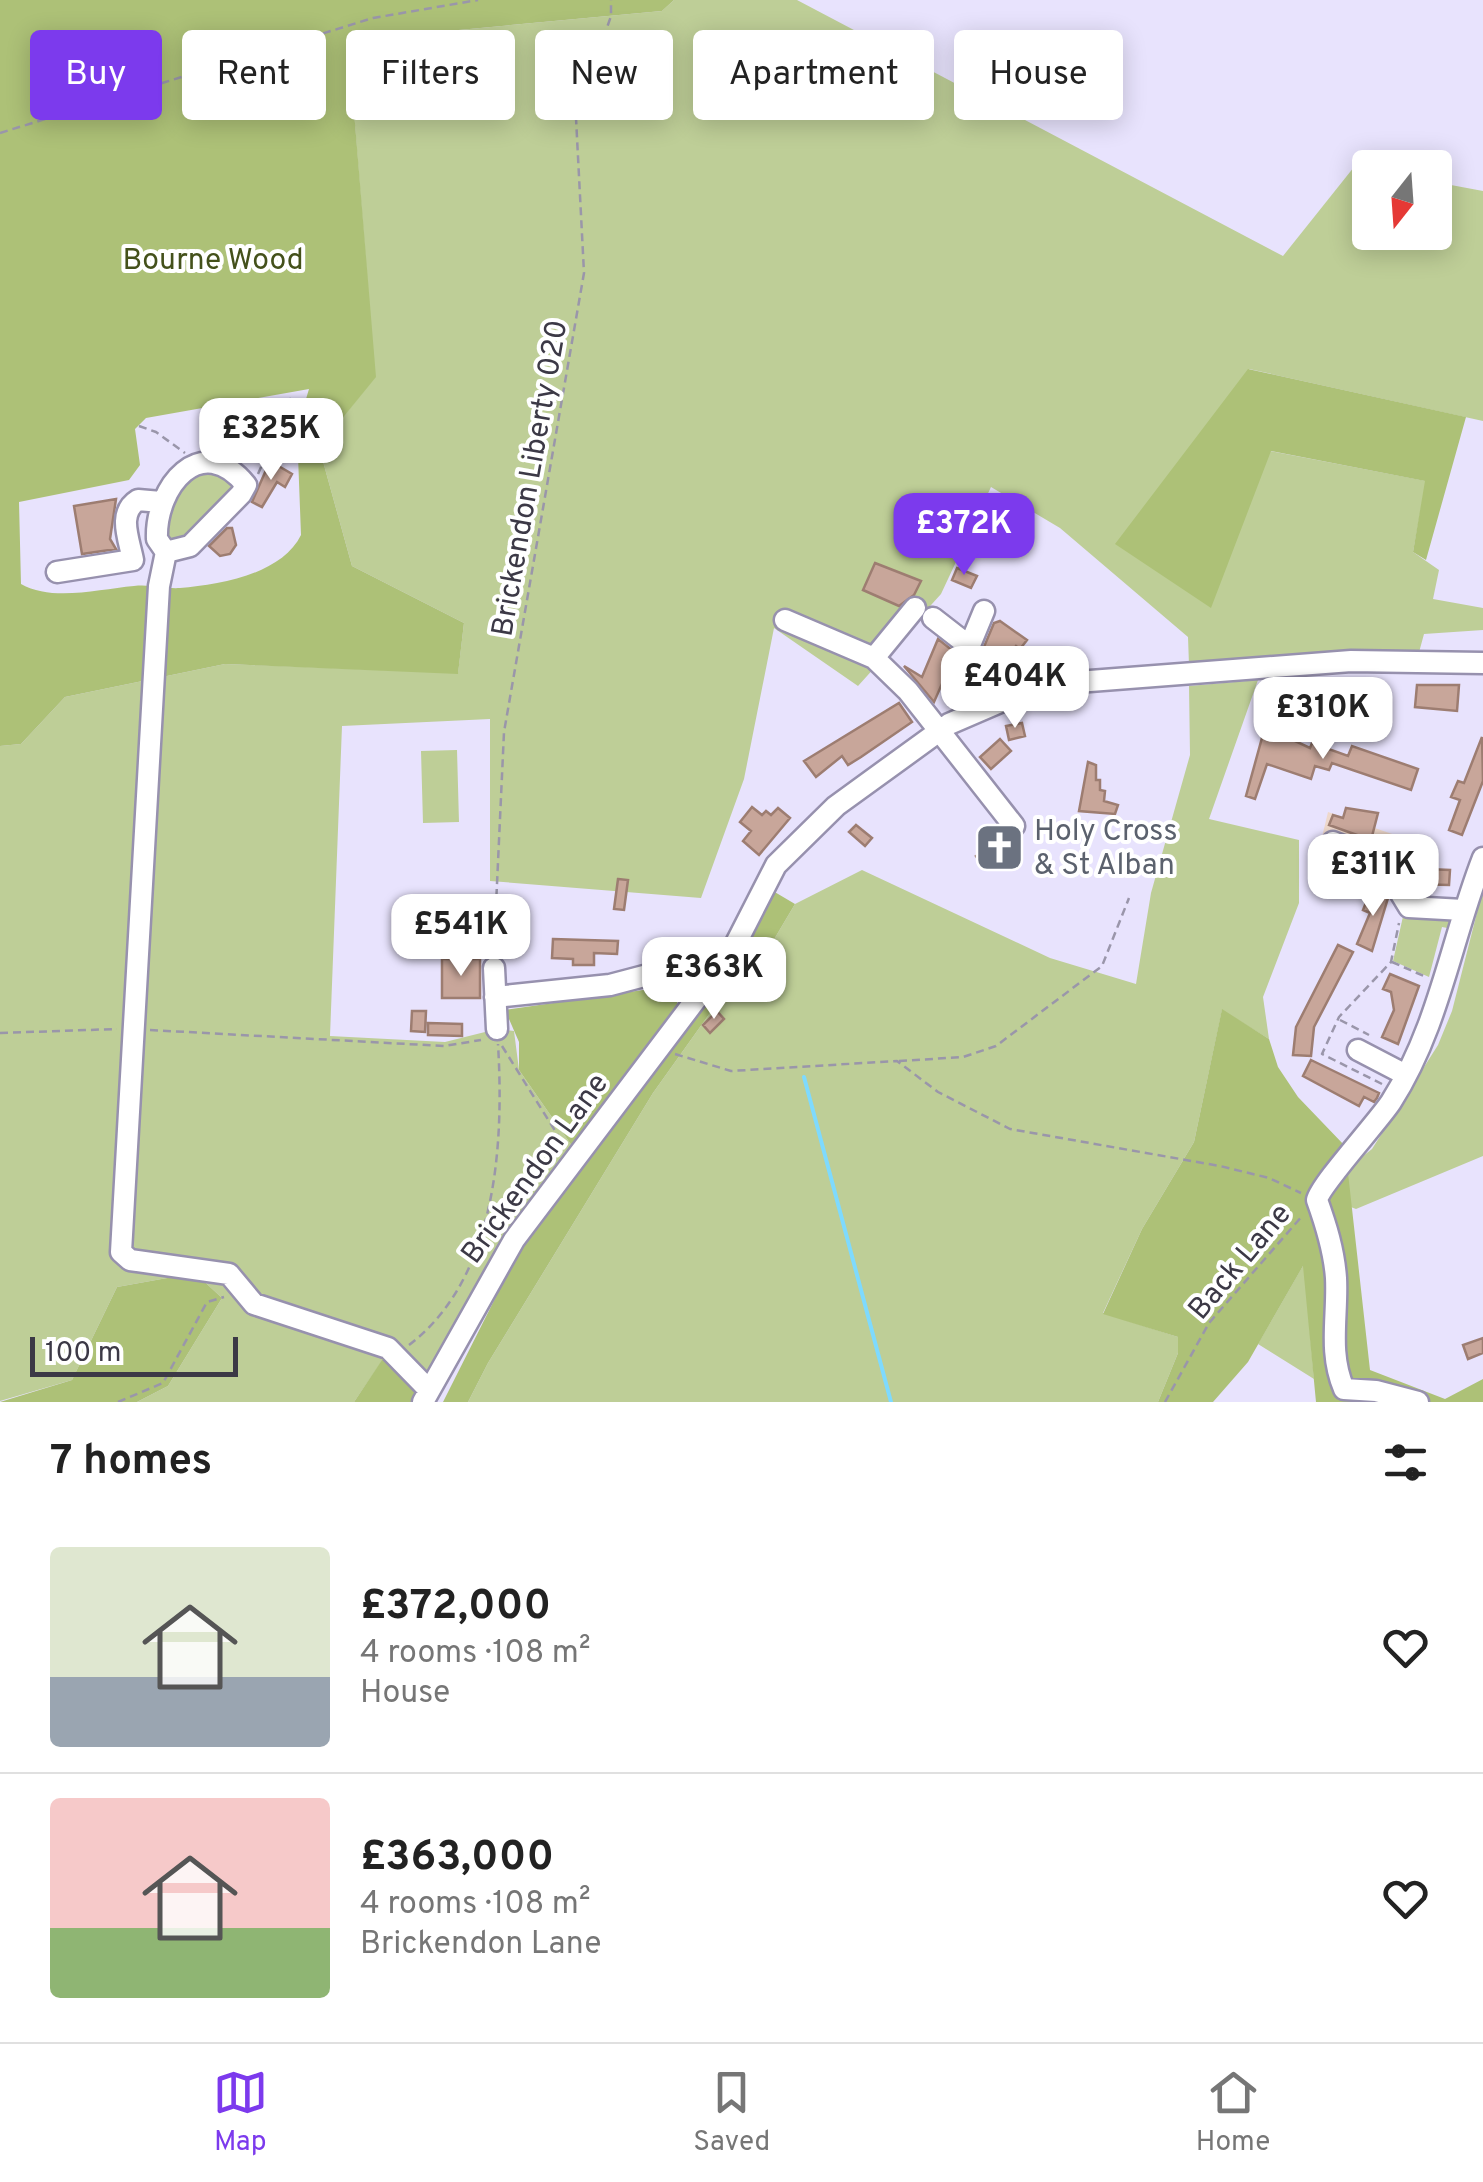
<!DOCTYPE html>
<html lang="en">
<head>
<meta charset="utf-8">
<style>
  :root { --surface:#fff; --page:#f6f6f6; --text:#222; --muted:#767676; --line:#e0e0e0; --accent:#7c3aed }
  body { margin:0; font-family:Overpass,sans-serif; background:var(--page); color:var(--text); height:100vh; display:flex; flex-direction:column; font-size:38px; white-space:nowrap }
  * { box-sizing:border-box; margin:0 }
  p { font-size:32px; color:var(--muted) }
  .icon { flex:none; width:55px; height:55px; fill:none; stroke:currentColor; stroke-width:2; stroke-linecap:round; stroke-linejoin:round }
  .map { position:relative; height:1402px; overflow:hidden }
  .drawer { display:flex; flex-direction:column; background:var(--surface); flex:1 }
  .drawer>* { flex:none }
  .hud { position:absolute; left:30px; top:30px; width:1425px; height:90px; display:flex; gap:20px }
  .needle { width:65px; rotate:197deg }
  .fabs { position:absolute; left:1352px; top:150px; display:grid; gap:20px }
  .fabs a { display:grid; place-items:center; width:100px; height:100px; border-radius:10px; background:var(--surface); box-shadow:0 5px 25px #0003; font-size:50px }
  .scale { position:absolute; left:30px; bottom:25px; width:208px; box-sizing:border-box; padding-left:10px; border:5px solid #3c3946; border-top:0; font-size:28px; line-height:35px; white-space:nowrap; color:#3c3946; -webkit-text-stroke:8px #fff; paint-order:stroke }
  .price { position:absolute; translate:-50% -85px; padding:0 22px; border-radius:20px; background:#fff; color:#222; font-size:32px; line-height:65px; filter:drop-shadow(0 2px 5px #0008) }
  .price::after { content:''; position:absolute; left:50%; top:60px; width:30px; height:22px; margin-left:-15px; background:inherit; clip-path:polygon(0 0,100% 0,50% 100%) }
  .price.selected { background:var(--accent); color:#fff }
  ul { padding:0; list-style:none }
  li { display:flex; align-items:center; gap:30px; height:250px; padding:0 50px }
  li+li { border-top:2px solid var(--line) }
  li span { display:grid; place-items:center; flex:none; width:280px; height:200px; border-radius:10px; color:#555 }
  li>.icon { margin-inline-start:auto }
  span .icon { width:120px; height:120px; fill:#fffc; stroke-width:1 }
  li b { font-size:42px }
  h2 { display:flex; justify-content:space-between; align-items:center; height:120px; padding:0 50px; font-size:42px }
  .pill { padding:0 35px; border-radius:10px; background:var(--surface); box-shadow:0 5px 25px #0003; font-size:35px; line-height:90px }
  .pill.selected { background:var(--accent); color:#fff }
  .menu { display:flex; justify-content:space-around; align-items:center; height:140px; border-top:2px solid var(--line); background:var(--surface); font-size:28px; color:var(--muted) }
  .menu a { display:grid; justify-items:center; gap:5px }
  .menu .selected { color:var(--accent) }
  .map>svg:first-child { display:block }
  .industrial { fill:#eed8cb }
  .green { fill:#bece97 }
  .forest { fill:#adc177; fill-rule:evenodd }
  .lines { fill:none; stroke-linecap:round; stroke-linejoin:round }
  .stream { stroke:#7edafe; stroke-width:4 }
  .building { fill:#c8a69a; stroke:#9d7d71; stroke-width:2.5 }
  .minor-casing { stroke:#9791ae; stroke-width:25 }
  .path { stroke:#9a96aa; stroke-width:2.5; stroke-dasharray:8 5; stroke-linecap:butt }
  .minor { stroke:#fff; stroke-width:20 }
  .labels { text-anchor:middle; stroke-width:8; stroke-linejoin:round; paint-order:stroke }
  .park-label { font-size:30px; fill:#44511b; stroke:#fff }
  .street-label { font-size:30px; fill:#3c3946; stroke:#fff }
  .worship-label { font-size:30px; fill:#5b616d; stroke:#fff; text-anchor:start }
</style>
</head>
<body>
<div class="map">
<svg width="1483" height="1402" viewBox="0 0 1483 1402">
  <rect width="100%" height="100%" fill="#e8e3fd"/>
  <path class="industrial" d="M1328,812L1398,836L1394,879L1387,887L1317,858Z"/>
  <path class="green" d="M674,0H797L1283,256L1354,167L1370,170V232H1435V182L1483,191V421L1249,369L1270,451L1426,481L1413,552L1439,570L1433,599L1483,608V630L1424,634L1418,656L1189,665L1188,637L1060,528L991,487L941,594L858,686L774,628L744,779L701,898L490,881V719L342,726L330,1036L445,1042L497,1029L514,1031L519,1070L572,1146L459,1314L420,1393L384,1358L354,1402H137L168,1386L222,1298L195,1273L117,1287L72,1380L0,1401V746L21,744L65,697L225,664L458,673L464,623L352,566L319,447L375,377L351,75L394,36L662,11Z
    M200,466L238,483L204,527L172,547L161,528L168,498Z
    M1258,680L1209,819L1299,840V903L1263,997L1269,1039L1222,1010L1194,1142L1142,1229L1103,1313L1178,1337V1353L1158,1402H468L488,1363L653,1093L710,1013L763,958L795,904L862,870L1050,958L1136,984L1151,893L1190,755L1189,686Z
    M457,750L459,822L423,823L421,751Z
    M1483,889V1156L1356,1209L1327,1198L1349,1167L1372,1149L1438,1045L1452,1011Z
    M1404,912L1451,917L1453,929L1442,927L1429,977L1393,961Z
    M1304,1264L1314,1379L1258,1344Z"/>
  <path class="forest" d="M0,0H674L662,11L394,36L351,75L376,377L319,447L352,566L464,623L458,674L225,664L65,697L21,744L0,746ZM309,389L297,429L301,535C282,574 220,585 180,588C165,589 150,584 134,586C99,589 53,602 21,584L19,502L129,480L140,465L135,429L146,418Z
    M1248,369L1466,417L1426,560L1413,552L1425,481L1271,451L1211,608L1115,544Z
    M773,891L795,904L763,958L710,1013L653,1093L488,1363L468,1402H443L516,1257L739,960Z
    M643,990L677,996L678,1013L618,1083L572,1146L519,1070V1042L505,1010Z
    M1222,1009L1269,1039L1278,1067L1298,1097L1345,1146L1370,1370L1445,1399L1483,1379V1402H1316L1303,1266L1248,1362L1213,1402H1158L1178,1353V1337L1103,1314L1142,1229L1194,1142Z
    M195,1273L222,1298L168,1386L137,1402H0L72,1380L117,1287Z
    M384,1357L420,1393L415,1402H354Z"/>
  <g class="lines">
    <path class="stream" d="M804,1077L891,1402"/>
  </g>
  <path class="building" d="M270,461L292,474L285,487L277,482L262,507L252,502Z
    M116,499L110,539L116,549L82,554L74,506Z
    M227,528H232L236,545L230,554L220,556L209,546Z
    M875,563L921,581L914,595L899,606L863,590Z
    M957,568L977,576L971,588L952,580Z
    M1000,621L1027,640L1020,649L1016,646L997,672L981,654L994,623Z
    M938,639L953,651L952,661L934,702L904,666L922,677Z
    M1417,685H1459L1457,711L1415,707Z
    M899,703L912,722L861,757L848,765L842,756L816,777L804,761Z
    M1022,723L1025,736L1009,740L1006,726Z
    M1265,727L1310,748L1312,743L1348,756L1352,746L1418,769L1411,790L1332,763L1329,770L1315,766L1311,779L1267,764L1255,799L1246,796Z
    M1482,737L1483,781L1462,835L1449,830L1460,800L1451,797L1458,781L1464,783Z
    M1000,739L1011,751L991,769L980,757Z
    M1088,762L1096,765V780H1100V790L1105,791L1104,801L1118,805L1115,814L1079,811Z
    M752,807L762,815L766,811L771,815L778,808L790,818L759,855L743,841L751,831L740,822Z
    M1346,808L1378,813L1371,840L1329,825L1333,815L1343,818Z
    M856,825L872,838L865,846L849,832Z
    M1002,839L1009,850L983,867L976,856Z
    M1401,868L1450,870L1449,885L1411,884Z
    M618,879L628,880L624,910L614,909Z
    M1372,887L1388,898L1372,951L1357,944L1370,913L1363,910Z
    M553,939L618,941L617,954L594,953V965H573V959L552,958Z
    M1338,945L1353,952L1314,1027L1311,1056L1293,1055L1296,1027Z
    M442,959H480V998H442Z
    M1390,974L1419,986L1398,1044L1382,1037L1394,1010L1391,992L1383,989Z
    M412,1011H426L425,1032L411,1031Z
    M717,1011L724,1019L710,1033L703,1025Z
    M428,1023L462,1024V1036L428,1035Z
    M1311,1060L1379,1093L1377,1098L1374,1102L1364,1097L1359,1106L1303,1076Z
    M1483,1338V1353L1468,1359L1463,1345Z"/>
  <g class="lines">
    <defs>
      <path id="minor" d="M166,552L157,539C155,487 201,430 246,485L241,494L190,546L166,552L159,586L121,1252L130,1260L229,1274L254,1304L388,1348L428,1389
        M57,572L133,560C129,539 117,513 138,500L161,502
        M984,611L965,657L1000,696V702
        M933,618L969,646
        M785,620L874,658L908,691L1014,826
        M874,658L915,608
        M1333,842L1381,861L1409,907L1463,910
        M494,968L497,1029
        M495,997L610,985L731,953
        M1358,1050L1406,1075
        M423,1402L514,1240L731,953L776,865L836,806L949,724L1000,702L1064,683L1351,661L1483,663
        M1418,1402L1376,1391L1344,1389C1328,1352 1338,1316 1336,1278C1334,1250 1326,1225 1317,1200C1320,1185 1377,1123 1391,1102C1439,1027 1451,940 1483,858"/>
    </defs>
    <use href="#minor" class="minor-casing"/>
    <path class="path" d="M0,133L373,18L478,0
      M139,426L156,432L185,453
      M258,474L291,398
      M494,949L504,732L584,273L576,118L611,16V0
      M1392,962L1426,977
      M1340,1020L1369,1035
      M150,1030L444,1046L481,1040
      M0,1033L117,1029
      M502,1046L564,1145
      M675,1054L731,1071L897,1061L938,1092L1010,1129L1220,1166L1269,1178L1301,1193
      M899,1061L963,1057L996,1046L1102,966L1129,898
      M1382,1084L1322,1054L1339,1017L1391,962L1399,923
      M409,1345C497,1278 504,1145 498,1044
      M118,1402L163,1383L207,1302L224,1297
      M1165,1402L1209,1323L1303,1215"/>
    <use href="#minor" class="minor"/>
  </g>
  <defs>
    <symbol id="church-square" viewBox="-11 -11 22 22"><rect x="-9" y="-9" width="18" height="18" rx="4" fill="#6b7280" stroke="#fff"/><path d="M-1.2-6h2.4v3.5h3.3v2.4h-3.3V6h-2.4V-.1h-3.3v-2.4h3.3Z" fill="#fff"/></symbol>
  </defs>
  <g fill-rule="evenodd">
    <use href="#church-square" x="972" y="820" width="55" height="55"/>
  </g>
  <g class="labels">
    <g class="park-label">
      <text x="213" y="269">Bourne Wood</text>
    </g>
    <g class="street-label">
      <text transform="translate(529 478) rotate(-80)" y="10">Brickendon Liberty 020</text>
      <text transform="translate(534 1168) rotate(-54)" y="10">Brickendon Lane</text>
      <text transform="translate(1239 1261) rotate(-50)" y="10">Back Lane</text>
    </g>
    <g class="worship-label">
      <text x="1034" y="840">Holy Cross<tspan x="1034" dy="34">&amp; St Alban</tspan></text>
    </g>
  </g>
</svg>
<div class="fabs">
<a><svg class="needle" viewBox="-14 -14 28 28"><path d="M0-13l5 13h-10z" fill="#e53935"/><path d="M0 13l5-13h-10z" fill="#767676"/></svg></a>
</div>
<div class="scale">100 m</div>
<b class="price" style="left:271px;top:483px">£325K</b>
<b class="price selected" style="left:964px;top:578px">£372K</b>
<b class="price" style="left:1015px;top:731px">£404K</b>
<b class="price" style="left:1323px;top:762px">£310K</b>
<b class="price" style="left:1373px;top:919px">£311K</b>
<b class="price" style="left:461px;top:979px">£541K</b>
<b class="price" style="left:714px;top:1022px">£363K</b>
<div class="hud">
<a class="pill selected">Buy</a>
<a class="pill">Rent</a>
<a class="pill">Filters</a>
<a class="pill">New</a>
<a class="pill">Apartment</a>
<a class="pill">House</a>
</div>
</div>
<section class="drawer">
<h2>7 homes<svg class="icon" aria-label="filters" viewBox="0 0 24 24"><path d="M4 7h16M4 17h16"/><circle cx="9" cy="7" r="2"/><circle cx="15" cy="17" r="2"/></svg></h2>
<ul>
<li><span style="background:linear-gradient(#dfe7d0 65%,#9aa5b1 0)"><svg class="icon" aria-label="home" viewBox="0 0 24 24"><path d="M3 11l9-7 9 7M6 9v11h12V9"/></svg></span><div><b>£372,000</b><p>4 rooms · 108 m²</p><p>House</p></div><svg class="icon" aria-label="heart" viewBox="0 0 24 24"><path d="M12 20l-8-8c-3-5 5-10 8-4 3-6 11-1 8 4z"/></svg></li>
<li><span style="background:linear-gradient(#f6c9c9 65%,#8fb573 0)"><svg class="icon" aria-label="home" viewBox="0 0 24 24"><path d="M3 11l9-7 9 7M6 9v11h12V9"/></svg></span><div><b>£363,000</b><p>4 rooms · 108 m²</p><p>Brickendon Lane</p></div><svg class="icon" aria-label="heart" viewBox="0 0 24 24"><path d="M12 20l-8-8c-3-5 5-10 8-4 3-6 11-1 8 4z"/></svg></li>
</ul>
</section>
<nav class="menu">
<a class="selected"><svg class="icon" aria-label="map" viewBox="0 0 24 24"><path d="M3 6l6-2 6 2 6-2v14l-6 2-6-2-6 2zM9 4v14M15 6v14"/></svg>Map</a>
<a><svg class="icon" aria-label="saved" viewBox="0 0 24 24"><path d="M7 4h10v16l-5-4-5 4z"/></svg>Saved</a>
<a><svg class="icon" aria-label="home" viewBox="0 0 24 24"><path d="M3 11l9-7 9 7M6 9v11h12V9"/></svg>Home</a>
</nav>
</body>
</html>
